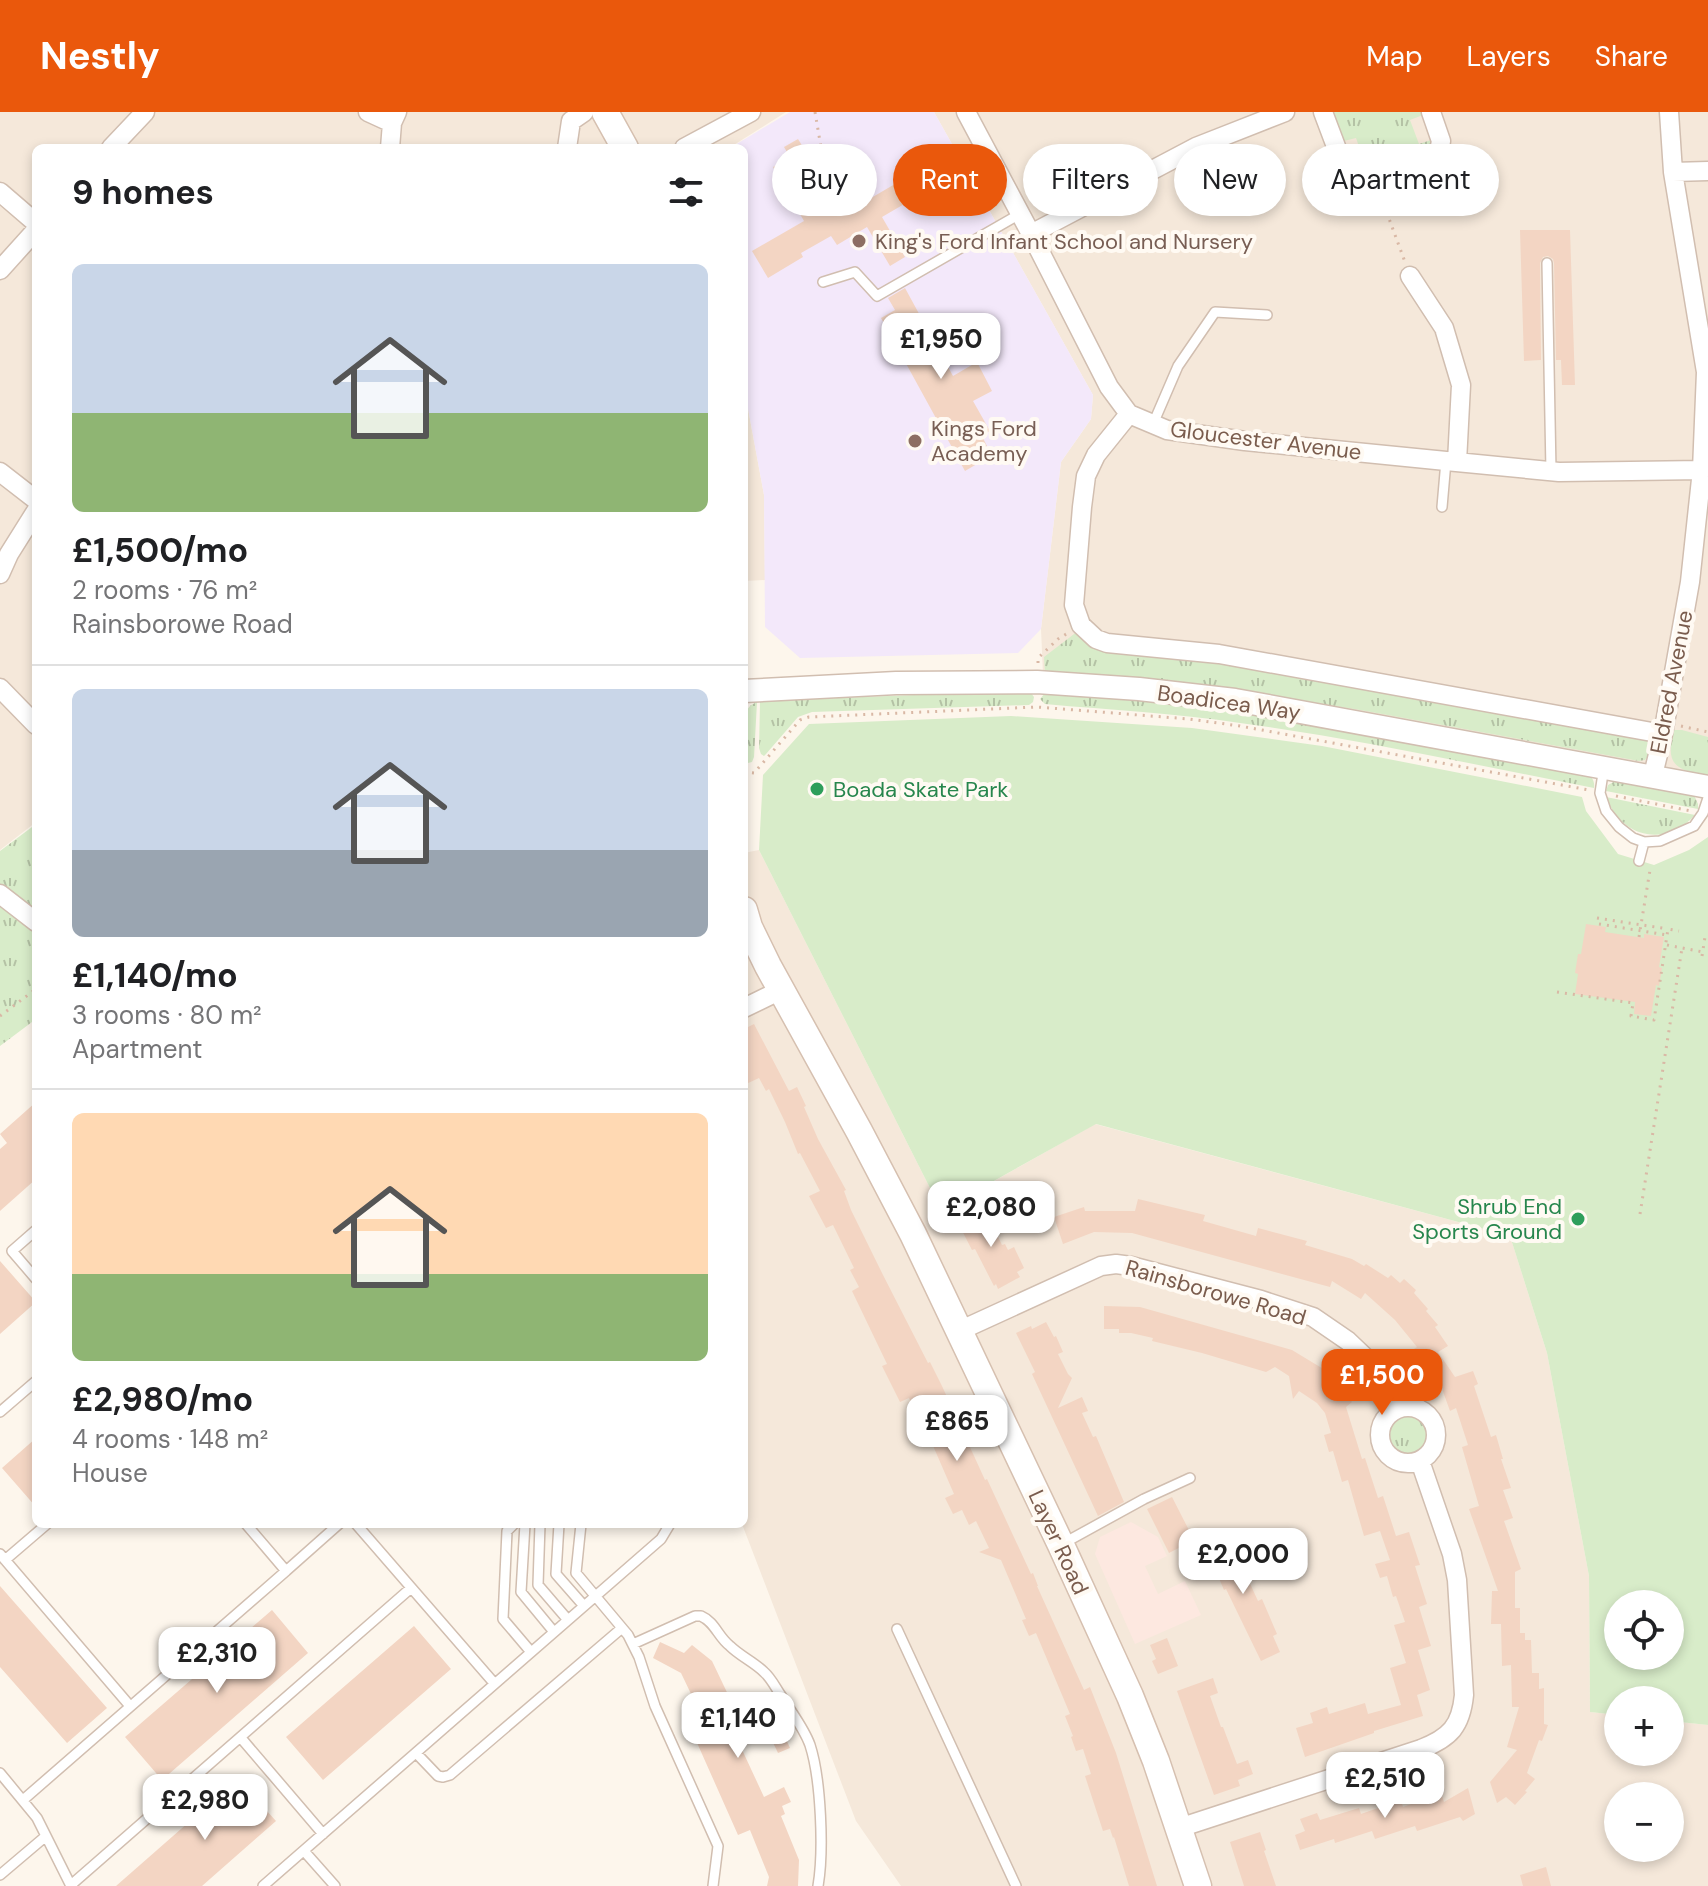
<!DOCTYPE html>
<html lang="en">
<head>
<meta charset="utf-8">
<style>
  :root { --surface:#fff; --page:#f6f6f6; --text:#202124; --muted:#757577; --line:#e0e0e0; --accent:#ea580c }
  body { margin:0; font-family:"DM Sans",sans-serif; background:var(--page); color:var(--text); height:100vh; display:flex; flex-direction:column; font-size:30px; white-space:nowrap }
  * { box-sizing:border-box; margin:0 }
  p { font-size:26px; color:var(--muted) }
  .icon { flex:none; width:44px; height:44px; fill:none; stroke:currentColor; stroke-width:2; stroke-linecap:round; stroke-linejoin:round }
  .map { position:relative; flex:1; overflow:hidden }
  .drawer { position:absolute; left:32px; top:32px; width:716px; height:1384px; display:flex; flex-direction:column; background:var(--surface); border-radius:12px; box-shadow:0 4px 12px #0003 }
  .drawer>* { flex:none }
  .guide { position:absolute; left:772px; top:32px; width:760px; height:72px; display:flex; gap:16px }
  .fabs { position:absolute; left:1604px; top:1478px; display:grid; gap:16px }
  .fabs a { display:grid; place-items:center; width:80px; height:80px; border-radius:50%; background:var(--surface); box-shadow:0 4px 12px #0003; font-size:40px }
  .price { position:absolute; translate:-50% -68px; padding:0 18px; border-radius:16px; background:#fff; color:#222; font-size:26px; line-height:52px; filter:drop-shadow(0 2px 4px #0008) }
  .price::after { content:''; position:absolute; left:50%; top:48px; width:24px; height:18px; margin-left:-12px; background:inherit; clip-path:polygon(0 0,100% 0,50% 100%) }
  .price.selected { background:var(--accent); color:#fff }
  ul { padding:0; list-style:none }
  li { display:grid; align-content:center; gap:16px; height:424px; padding:0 40px }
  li+li { border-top:2px solid var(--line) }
  li span { display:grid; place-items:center; height:248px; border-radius:12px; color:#555 }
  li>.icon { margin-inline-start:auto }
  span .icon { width:144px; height:144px; fill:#fffc; stroke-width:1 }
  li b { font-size:34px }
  h2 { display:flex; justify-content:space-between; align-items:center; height:96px; padding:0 40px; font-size:34px }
  .tag { padding:0 28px; border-radius:36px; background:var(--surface); box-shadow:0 4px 12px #0003; font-size:28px; line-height:72px }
  .tag.selected { background:var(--accent); color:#fff }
  header { display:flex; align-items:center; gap:48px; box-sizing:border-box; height:112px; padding:0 40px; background:var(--accent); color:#fff }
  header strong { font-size:38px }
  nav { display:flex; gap:44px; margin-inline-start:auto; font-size:28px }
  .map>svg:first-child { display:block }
  .residential { fill:#f5e8da; fill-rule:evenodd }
  .commercial { fill:#fde8e0 }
  .education { fill:#f3e8fa }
  .grass { fill:url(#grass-tufts) }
  .garden { fill:#d8ecc9; fill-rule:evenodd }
  .building { fill:#f3d5c3 }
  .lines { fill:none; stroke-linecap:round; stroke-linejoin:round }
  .service-casing { stroke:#d1beb0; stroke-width:12 }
  .minor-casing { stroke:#d1beb0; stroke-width:21 }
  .tertiary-casing { stroke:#d1beb0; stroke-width:25 }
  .secondary-casing { stroke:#d6c0b0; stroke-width:29 }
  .path { stroke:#d9b8a5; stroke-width:3; stroke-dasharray:2 6; stroke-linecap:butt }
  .service { stroke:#fff; stroke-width:9 }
  .minor { stroke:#fff; stroke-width:18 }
  .tertiary { stroke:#fff; stroke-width:22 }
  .secondary { stroke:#fff; stroke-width:26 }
  .education-dot { fill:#8d6e63; stroke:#fffaf3; stroke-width:3 }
  .leisure-dot { fill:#2e9e5b; stroke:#fffaf3; stroke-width:3 }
  .labels { text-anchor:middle; stroke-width:8; stroke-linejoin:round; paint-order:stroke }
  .education-label { font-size:22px; fill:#785e54; stroke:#fffaf3; text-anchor:start }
  .street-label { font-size:22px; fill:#7a5c4d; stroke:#fffaf3 }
  .leisure-label { font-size:22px; fill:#27864d; stroke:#fffaf3; text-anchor:start }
</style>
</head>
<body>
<header>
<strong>Nestly</strong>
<nav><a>Map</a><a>Layers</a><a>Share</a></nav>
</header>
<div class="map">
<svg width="1708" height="1774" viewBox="0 0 1708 1774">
  <defs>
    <pattern id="grass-tufts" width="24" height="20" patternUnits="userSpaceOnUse" patternTransform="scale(2)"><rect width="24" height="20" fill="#d8ecc9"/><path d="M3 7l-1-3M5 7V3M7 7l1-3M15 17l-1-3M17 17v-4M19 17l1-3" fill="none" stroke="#b4c2a5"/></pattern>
  </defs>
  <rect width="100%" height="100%" fill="#fdf6ec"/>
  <path class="residential" d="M0,0H786L729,36H36V710L0,738Z
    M934,0H1708V666L1566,637L1219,576L1043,562L1041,517L1061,350L1091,307L1093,283Z
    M744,275L764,383L765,468L744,469Z
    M759,738L932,1080L957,1090L1095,1012L1510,1124L1547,1241L1589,1464L1590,1600L1618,1603V1640H1670V1609L1708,1613V1774H901L856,1709L742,1412H744V741ZM1618,1684H1670V1736H1618Z"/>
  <path class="commercial" d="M1131,1410L1158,1425L1167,1444L1145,1454L1158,1482L1185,1469L1201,1503L1135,1532L1095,1442L1100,1425Z"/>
  <path class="education" d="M790,0H934L1093,283L1091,307L1061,350L1041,517L1018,541L800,546L765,515L764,383L744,275V36H730Z"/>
  <path class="grass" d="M1329,0H1425L1423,3L1410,8L1419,32L1434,27L1435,40L1421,53L1415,41L1401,48L1406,61L1388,66L1386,52L1371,54L1372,68L1366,72L1348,54L1364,49L1356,26L1344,29L1339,28Z
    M1078,519L1232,550L1643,625C1651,632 1652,639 1645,648L1639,649L1360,598L1218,575L1045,561L1044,545Z
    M989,580L1031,581L1034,585L1033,590L1029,593L812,600L798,605L766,642L764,644L761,642L759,636L760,589Z
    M1045,581L1211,593L1587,661C1592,665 1595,669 1594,676C1476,653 1358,627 1240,611C1175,601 1110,598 1045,592L1040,587Z
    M757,590L754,645L752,650L744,652V601L751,593Z
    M1674,618H1682L1708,625V664C1677,658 1664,654 1674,618Z
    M1619,667L1694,683L1698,692V697L1606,679L1608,673Z
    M1606,685L1695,703C1665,736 1622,726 1606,685Z
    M36,712V907L0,934V739Z
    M1390 1323a19 19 0 1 1 38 0a19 19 0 1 1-38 0Z"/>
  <path class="garden" d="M1011,604L1192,616L1322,634L1582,685L1586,699L1618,742L1654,753L1689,738L1708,725V1613L1670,1609V1588H1618V1603L1590,1600L1589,1464L1547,1241L1510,1124L1096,1012L956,1090L932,1080L759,738L763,663L809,612ZM1618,1492H1670V1544H1618Z"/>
  <path class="building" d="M798,27L803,35L808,32L844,95L856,88L859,93L895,72L906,91L882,105L905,145L890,154L867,115L837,133L831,124L801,141L803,145L768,166L752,139L804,109L773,55L790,45L784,35Z
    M1520,118H1570L1575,273H1562L1561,248H1556L1554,151L1553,147L1548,144L1543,145L1540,151L1541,248L1524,249Z
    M905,176L953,264L977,250L992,279L973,289L990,319L982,324L987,334L977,340L982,349L965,359L881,206L895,198L888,186Z
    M1586,812L1606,815L1605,820L1644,826V822L1664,825L1659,855L1662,856L1659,874L1656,873L1651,904L1634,902L1635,890L1575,882L1578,862L1575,861L1578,842H1581Z
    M754,912L789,979L797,975L806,994L804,995L818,1027L846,1078L844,1079L851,1098L883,1163L928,1251L930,1250L942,1274L985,1368L987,1367L1031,1462L1033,1461L1038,1474H1037L1084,1578L1090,1575L1116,1641L1157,1774H1129L1114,1725L1113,1726L1110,1717L1103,1719L1085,1664L1091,1662L1083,1637L1076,1639L1071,1625L1073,1624L1065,1604L1070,1602L1036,1521L1029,1524L1022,1508L1026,1507L1001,1448L979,1440L989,1436L976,1409L969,1413L962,1398L953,1402L945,1386L954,1382L924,1313L922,1314L909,1286L900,1290L882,1254L887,1252L852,1179L859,1175L850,1158L854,1156L833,1113L826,1116L809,1084L820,1079L800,1041L798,1042L785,1010L769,977L766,979L759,966L744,973V917Z
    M36,990V1067L0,1099V1037L7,1031L0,1022Z
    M1138,1087L1205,1103L1203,1109L1256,1124L1258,1116L1307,1129L1305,1133L1352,1147L1364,1154L1366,1152L1388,1166L1391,1163L1400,1171L1404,1167L1416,1178L1414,1181L1428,1197L1426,1199L1438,1213L1435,1215L1448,1234L1438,1240L1455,1265L1473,1259L1478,1272L1474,1274L1491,1325L1496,1323L1503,1347H1501L1511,1376L1503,1378L1513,1406L1504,1409L1521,1457L1515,1460V1496H1520V1521H1525V1528H1531L1532,1561H1539V1577L1544,1576V1612L1548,1613L1542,1629L1539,1628L1527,1661L1535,1667L1525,1679L1527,1680L1515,1693L1506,1685L1497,1691L1490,1670L1517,1638L1507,1635L1519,1595H1512L1511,1553L1502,1554L1501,1512H1491L1492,1479H1498L1469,1397L1479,1394L1462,1335L1468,1333L1456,1296L1450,1299L1436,1260L1429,1265L1411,1239L1417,1235L1395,1208L1365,1181L1361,1187L1332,1169L1330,1175L1132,1121L1094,1120L1063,1132L1054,1105L1084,1095L1085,1099H1135Z
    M984,1096L1002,1133L1005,1132L1008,1138L1014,1135L1024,1156L1017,1160L1020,1165L998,1177L996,1172L994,1174L975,1137L972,1138L957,1109Z
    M0,1149L36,1190L0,1222Z
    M1104,1194L1140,1195L1292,1238L1325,1258L1352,1290L1346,1295L1362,1347L1365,1346L1378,1386L1383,1384L1396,1424L1409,1420L1420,1453L1415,1454L1427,1492L1419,1495L1431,1534L1418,1538L1430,1578L1417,1583L1423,1604L1374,1619V1621L1305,1645L1296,1616L1313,1611L1310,1601L1327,1595L1329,1602L1365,1591L1368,1602L1401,1593L1390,1556L1406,1551L1394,1513L1405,1510L1396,1484L1393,1485L1387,1464L1380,1466L1375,1452L1390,1448L1380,1419L1364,1424L1348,1368L1342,1370L1333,1339L1329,1340L1324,1323L1331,1321L1325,1301L1317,1291L1299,1279L1293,1287L1289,1264L1275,1255L1266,1260L1202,1241L1152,1229L1153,1226L1131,1221H1119V1217H1104Z
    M1046,1210L1054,1225L1056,1224L1063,1240L1058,1242L1068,1262L1072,1266L1058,1296L1082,1285L1088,1299L1082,1301L1093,1325L1096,1324L1124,1390L1098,1404L1032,1262L1035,1260L1016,1221L1031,1214L1032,1217Z
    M36,1326V1395L2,1356Z
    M1172,1385L1194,1428L1169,1441L1147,1397Z
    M1223,1420L1234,1447L1252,1451L1247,1465L1258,1489L1262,1487L1277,1522L1273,1524L1280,1540L1261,1549L1226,1477L1224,1478L1203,1429Z
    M0,1474L107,1596L67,1631L0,1555Z
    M272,1498L308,1541L162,1668L125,1625Z
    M414,1514L451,1557L323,1668L286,1625Z
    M1167,1526L1178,1554L1158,1562L1152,1549L1156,1547L1150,1533Z
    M660,1530L684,1541L692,1533L712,1549L734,1595L765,1581L790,1636L778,1641L766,1616L738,1629L764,1685L784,1675L791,1690L782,1694L785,1702L781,1704L799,1748L798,1774H767L769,1765L750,1718L738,1723L690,1615L704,1609L681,1561L653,1546Z
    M1213,1566L1218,1581L1210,1584L1221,1615H1223L1237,1652L1248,1648L1253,1662L1238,1668L1240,1674L1214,1683L1177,1579Z
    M238,1667L276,1709L202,1774H116Z
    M1468,1676L1475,1702L1463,1709L1460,1705L1417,1719L1415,1714L1375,1727L1372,1719L1335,1731L1334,1727L1300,1738L1295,1723L1305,1719L1300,1707L1317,1701L1320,1708L1359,1696L1361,1702L1401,1688L1403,1695L1441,1681L1444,1690Z
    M1260,1720L1266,1738L1264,1739L1276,1774H1244L1230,1730Z
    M1546,1755L1551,1774H1523L1520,1763Z"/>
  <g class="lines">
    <defs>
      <path id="service" d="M1547,151L1551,359
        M823,170L855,160L877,184L1020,102
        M1153,312L1178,254L1215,200L1267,203
        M1442,395L1446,349
        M1604,655L1600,681L1606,699L1619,715L1633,726L1644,730L1660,729L1694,714L1703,701L1708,686
        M1639,749L1644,730
        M36,1118L12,1139L36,1167
        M0,1300L36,1269
        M246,1412L286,1459L339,1412
        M356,1412L494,1571
        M514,1412L507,1419L503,1507L531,1540
        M525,1412L521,1480L554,1520
        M540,1412L538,1473L568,1508
        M559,1412L556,1462L584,1494
        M581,1412L576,1461L628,1523L639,1545L655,1594L718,1734L713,1774
        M1064,1431L1144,1387L1190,1366
        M0,1442L130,1594
        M5,1448L47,1412
        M897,1517L1016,1774
        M633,1532L695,1504H701C715,1510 718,1525 730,1534C740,1544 754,1550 764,1560C772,1567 776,1577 782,1585C791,1600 804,1616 810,1633C821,1667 824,1739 818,1774
        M241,1626L323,1722
        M416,1641L438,1664L443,1665L450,1663L622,1516
        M0,1661L37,1706L71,1774
        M23,1688L286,1459
        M304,1739L335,1774
        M0,1763L46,1724
        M71,1773L411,1476
        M263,1774L661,1427L670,1412"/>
      <path id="minor" d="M368,0L392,11
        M966,0L1031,122L1109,275L1129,302L1167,318L1245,329L1446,349L1559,360L1702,358
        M1323,0L1349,69L1364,76L1378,78L1430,57L1438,45L1441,29L1431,0
        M111,36L145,0
        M390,36L392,11L397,0
        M567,36L571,9L584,0
        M684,36L751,0
        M1673,60L1708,59
        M0,80L36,111
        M1031,122L1196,35L1285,0
        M0,158L36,118
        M1410,164L1444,216L1461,273L1457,350
        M1129,302L1096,343L1086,364L1082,395L1074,493L1081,513L1096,527L1107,531L1219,542L1663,622
        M0,360L36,388
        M0,462L9,442L36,399
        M0,576L36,613
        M1653,663L1663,622L1690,470L1702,358L1706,260L1673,60L1669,0
        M0,782L36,810
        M744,896L781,878
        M959,1219L1101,1154L1116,1152L1131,1154L1261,1188L1313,1205L1348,1229L1369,1249L1385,1271L1397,1297
        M1380 1323a28 28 0 1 1 56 0a28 28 0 1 1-56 0Z
        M1179,1716L1421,1637C1450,1626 1461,1614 1464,1583L1457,1468L1452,1442L1420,1349"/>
      <path id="tertiary" d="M744,579L896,571L1037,570L1139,577L1235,588L1708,675"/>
      <path id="secondary" d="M605,0L625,36
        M744,798L749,815L768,854L859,1019L913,1122L1061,1433L1130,1584L1156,1649L1198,1774"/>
    </defs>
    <use href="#service" class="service-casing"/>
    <use href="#minor" class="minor-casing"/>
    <use href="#tertiary" class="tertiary-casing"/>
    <use href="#secondary" class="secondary-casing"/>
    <path class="path" d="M815,0L823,47
      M1384,93L1405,150
      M1038,551V546L1058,527L1068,521
      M1681,614L1708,620
      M744,660L754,661L800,608L809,605L1037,595L1189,607L1240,614L1589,678
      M1616,684L1691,699
      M1597,806L1668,817
      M1599,812L1667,823
      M1639,825L1650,758
      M1667,833L1703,840
      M1702,844L1705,825
      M1557,880L1633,891L1631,904L1654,908L1668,817L1679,819
      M0,904L36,877
      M1640,1102L1682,836"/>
    <use href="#service" class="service"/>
    <use href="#minor" class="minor"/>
    <use href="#tertiary" class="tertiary"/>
    <use href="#secondary" class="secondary"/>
  </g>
  <g class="education-dot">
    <circle cx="859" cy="129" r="8"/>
    <circle cx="915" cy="329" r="8"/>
  </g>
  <g class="leisure-dot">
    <circle cx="817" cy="677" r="8"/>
    <circle cx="1578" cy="1107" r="8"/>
  </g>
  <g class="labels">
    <g class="education-label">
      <text x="875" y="137">King's Ford Infant School and Nursery</text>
      <text x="931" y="324">Kings Ford<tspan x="931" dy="25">Academy</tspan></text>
    </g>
    <g class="street-label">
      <text transform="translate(1266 328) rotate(7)" y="8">Gloucester Avenue</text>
      <text transform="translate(1671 570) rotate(-79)" y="8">Eldred Avenue</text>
      <text transform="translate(1229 590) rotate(8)" y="8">Boadicea Way</text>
      <text transform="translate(1216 1180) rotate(16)" y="8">Rainsborowe Road</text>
      <text transform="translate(1059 1430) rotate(65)" y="8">Layer Road</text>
    </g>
    <g class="leisure-label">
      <text x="833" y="685">Boada Skate Park</text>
      <text x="1562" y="1102" text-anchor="end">Shrub End<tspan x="1562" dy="25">Sports Ground</tspan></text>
    </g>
  </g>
</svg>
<div class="fabs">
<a><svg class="icon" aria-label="locate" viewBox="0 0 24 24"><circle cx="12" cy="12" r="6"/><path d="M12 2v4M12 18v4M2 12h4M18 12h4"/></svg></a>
<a>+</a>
<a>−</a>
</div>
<b class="price" style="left:941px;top:269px">£1,950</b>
<b class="price" style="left:991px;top:1137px">£2,080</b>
<b class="price selected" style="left:1382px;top:1305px">£1,500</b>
<b class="price" style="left:957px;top:1351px">£865</b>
<b class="price" style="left:1243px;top:1484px">£2,000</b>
<b class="price" style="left:217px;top:1583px">£2,310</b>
<b class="price" style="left:738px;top:1648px">£1,140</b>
<b class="price" style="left:1385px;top:1708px">£2,510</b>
<b class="price" style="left:205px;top:1730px">£2,980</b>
<div class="guide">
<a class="tag">Buy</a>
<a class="tag selected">Rent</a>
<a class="tag">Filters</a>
<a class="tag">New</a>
<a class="tag">Apartment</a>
</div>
<section class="drawer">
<h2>9 homes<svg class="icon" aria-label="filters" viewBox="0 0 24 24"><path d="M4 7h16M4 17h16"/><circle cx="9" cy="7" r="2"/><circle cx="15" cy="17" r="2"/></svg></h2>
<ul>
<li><span style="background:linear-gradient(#c9d6e8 60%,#8fb573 0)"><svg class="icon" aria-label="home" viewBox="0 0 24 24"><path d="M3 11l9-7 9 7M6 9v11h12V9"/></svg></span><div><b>£1,500/mo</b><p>2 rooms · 76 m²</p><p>Rainsborowe Road</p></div></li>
<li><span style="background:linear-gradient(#c9d6e8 65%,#9aa5b1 0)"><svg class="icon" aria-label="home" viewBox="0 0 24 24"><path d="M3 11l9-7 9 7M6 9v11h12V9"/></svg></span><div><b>£1,140/mo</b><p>3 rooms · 80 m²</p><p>Apartment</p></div></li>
<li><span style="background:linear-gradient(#ffd9b3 65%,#8fb573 0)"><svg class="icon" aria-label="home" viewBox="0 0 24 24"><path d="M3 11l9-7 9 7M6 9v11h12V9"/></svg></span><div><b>£2,980/mo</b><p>4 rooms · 148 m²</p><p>House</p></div></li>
</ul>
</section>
</div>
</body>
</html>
